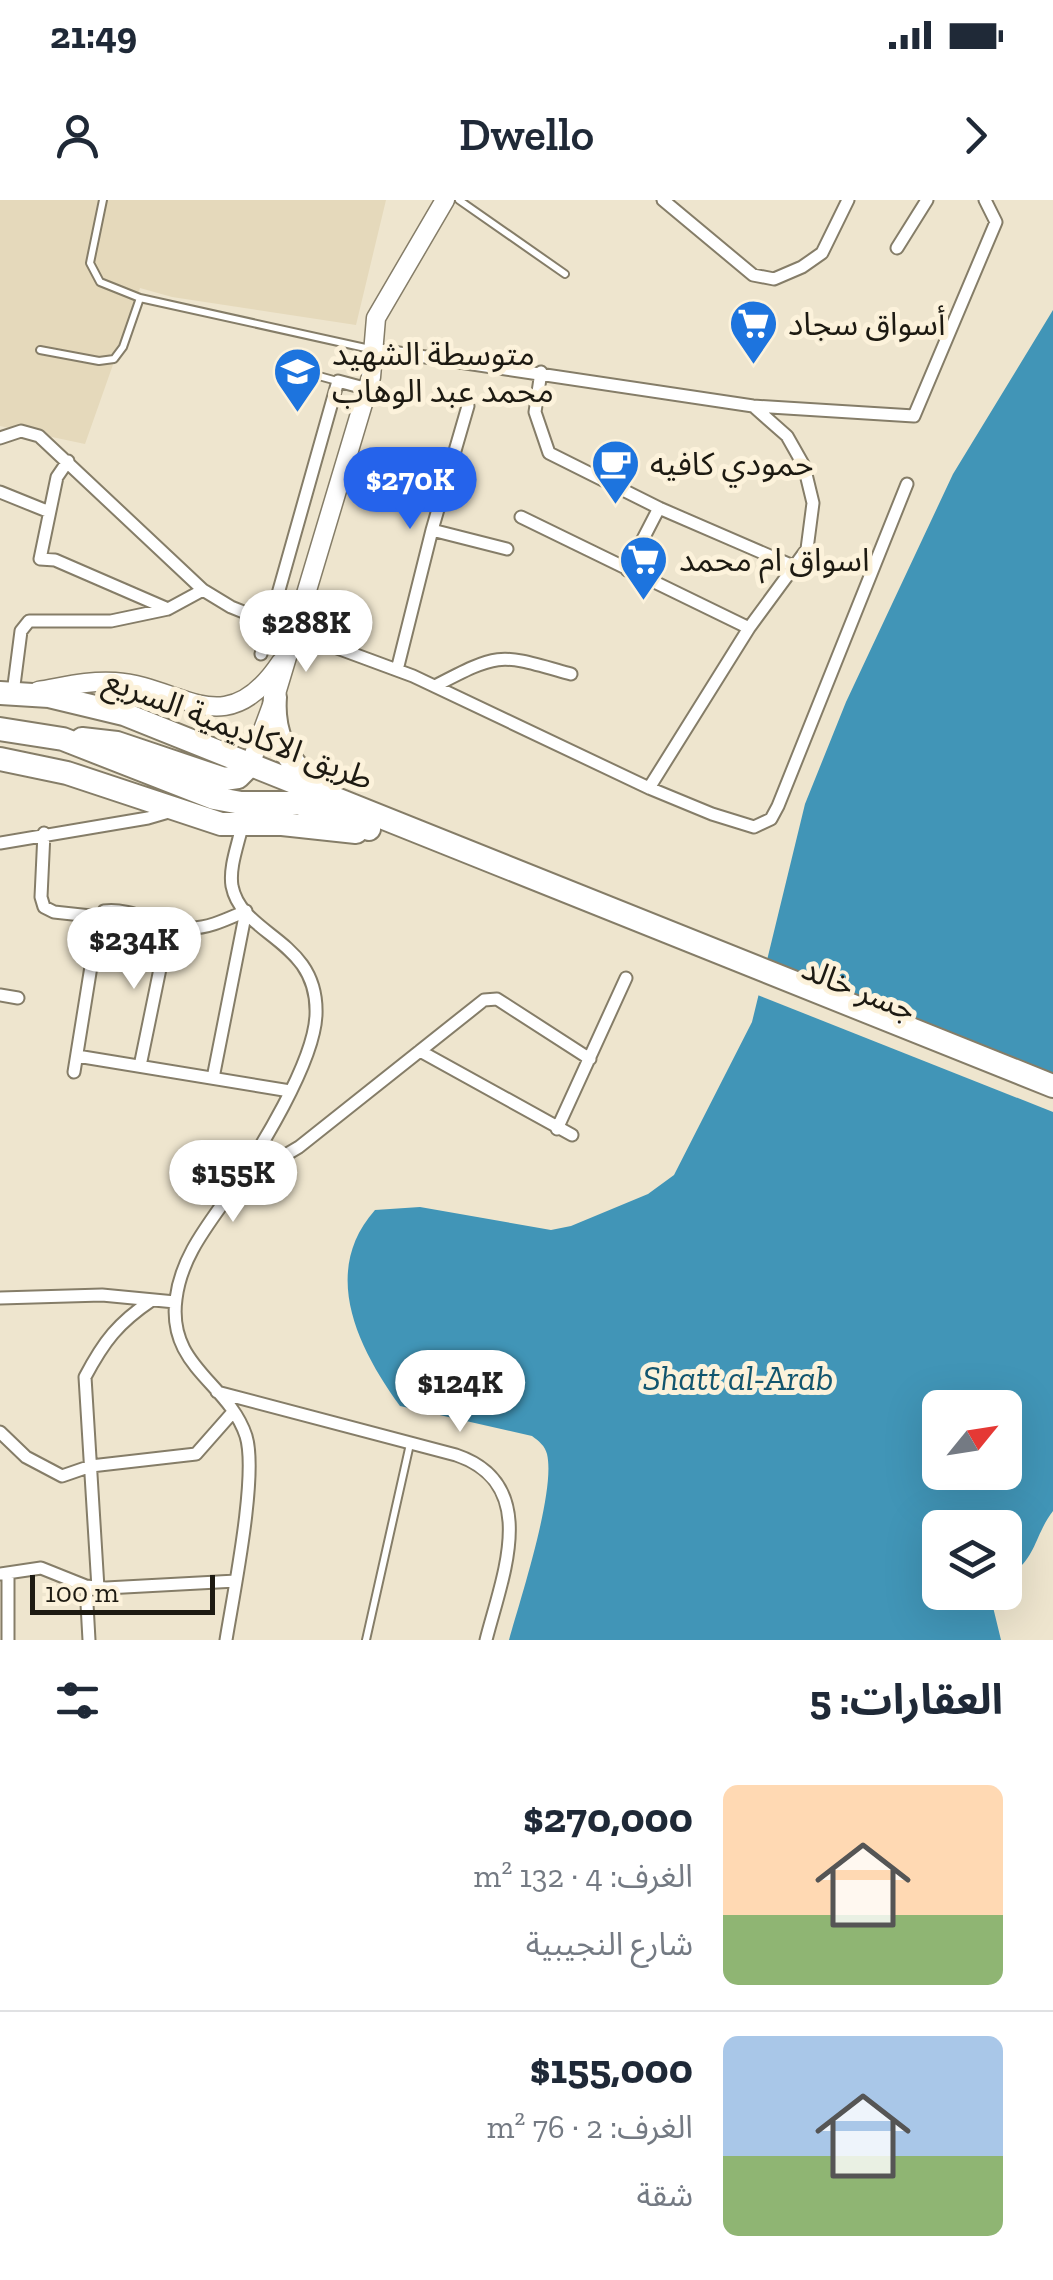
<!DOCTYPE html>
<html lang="ar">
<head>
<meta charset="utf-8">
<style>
  :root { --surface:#fff; --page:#f2f2f3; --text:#1f2937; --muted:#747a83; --line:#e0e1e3; --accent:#2563eb }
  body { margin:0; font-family:"Zilla Slab","Noto Sans Arabic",serif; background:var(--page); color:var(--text); direction:rtl; height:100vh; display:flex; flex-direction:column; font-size:38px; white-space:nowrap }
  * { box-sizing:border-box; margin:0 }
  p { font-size:32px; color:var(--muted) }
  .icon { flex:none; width:55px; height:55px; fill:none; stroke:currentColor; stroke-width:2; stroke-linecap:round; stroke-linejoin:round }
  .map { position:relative; height:1440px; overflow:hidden; direction:ltr }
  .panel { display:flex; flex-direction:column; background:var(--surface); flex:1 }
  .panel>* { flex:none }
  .needle { width:65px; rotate:60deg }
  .fabs { position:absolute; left:922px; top:1190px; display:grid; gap:20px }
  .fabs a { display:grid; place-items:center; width:100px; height:100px; border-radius:15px; background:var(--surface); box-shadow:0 10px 40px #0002; font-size:50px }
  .scale { position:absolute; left:30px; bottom:25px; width:185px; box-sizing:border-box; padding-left:10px; border:5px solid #1d1a12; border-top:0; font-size:28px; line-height:35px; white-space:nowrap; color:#1d1a12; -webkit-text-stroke:8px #fcf2db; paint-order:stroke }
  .price { position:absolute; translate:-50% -85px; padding:0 22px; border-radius:35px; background:#fff; color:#222; font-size:32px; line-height:65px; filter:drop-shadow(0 2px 5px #0008) }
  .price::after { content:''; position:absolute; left:50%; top:60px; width:30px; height:22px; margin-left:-15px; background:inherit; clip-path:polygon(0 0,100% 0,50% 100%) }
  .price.current { background:var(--accent); color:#fff }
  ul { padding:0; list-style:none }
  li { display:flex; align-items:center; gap:30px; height:250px; padding:0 50px }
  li+li { border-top:2px solid var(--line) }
  li span { display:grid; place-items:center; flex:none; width:280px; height:200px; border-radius:15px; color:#555 }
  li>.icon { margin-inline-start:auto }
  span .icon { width:120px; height:120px; fill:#fffc; stroke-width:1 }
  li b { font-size:42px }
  h2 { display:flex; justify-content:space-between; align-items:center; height:120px; padding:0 50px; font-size:42px }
  .status { display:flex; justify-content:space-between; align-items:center; height:70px; padding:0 50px; background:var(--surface); direction:ltr }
  .status svg { height:28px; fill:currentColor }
  header { display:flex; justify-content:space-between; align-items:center; height:130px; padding:0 50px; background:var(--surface); font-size:45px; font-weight:600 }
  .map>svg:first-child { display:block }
  .built { fill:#e5d9bb }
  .water { fill:#4195b7; fill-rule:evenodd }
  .pier { fill:#eee5ce }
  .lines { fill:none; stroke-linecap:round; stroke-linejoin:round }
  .lane-casing { stroke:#857d68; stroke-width:10 }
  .street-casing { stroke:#857d68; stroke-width:15 }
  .secondary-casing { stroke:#857d68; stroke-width:21 }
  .highway-casing { stroke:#857d68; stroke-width:26 }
  .lane { stroke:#fff; stroke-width:6 }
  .street { stroke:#fff; stroke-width:11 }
  .secondary { stroke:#fff; stroke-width:18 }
  .highway { stroke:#fff; stroke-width:22 }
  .labels { text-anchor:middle; stroke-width:10; stroke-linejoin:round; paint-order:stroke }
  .poi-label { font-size:32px; fill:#1d1a12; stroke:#fcf2db; text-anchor:start }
  .street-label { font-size:32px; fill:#1d1a12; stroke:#fcf2db }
  .water-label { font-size:35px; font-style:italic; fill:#12556e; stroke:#fcf2db }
</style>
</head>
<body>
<div class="status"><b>21:49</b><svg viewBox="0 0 49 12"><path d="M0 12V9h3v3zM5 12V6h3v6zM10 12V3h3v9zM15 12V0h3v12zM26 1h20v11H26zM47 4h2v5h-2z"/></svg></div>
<header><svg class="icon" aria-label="forward" viewBox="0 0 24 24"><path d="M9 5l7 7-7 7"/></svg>Dwello<svg class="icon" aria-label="person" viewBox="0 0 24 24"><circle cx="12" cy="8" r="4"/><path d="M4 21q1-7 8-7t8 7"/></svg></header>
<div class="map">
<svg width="1053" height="1440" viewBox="0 0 1053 1440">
  <rect width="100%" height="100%" fill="#eee5ce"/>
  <path class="built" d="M0,0H386L356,125L172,97L140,88L85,244L0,226Z"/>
  <path class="water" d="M1053,110V1311C1034,1335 1036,1363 1005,1377V1328H940V1392L982,1393L993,1407L1001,1440H509C520,1400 556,1291 547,1254C545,1246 539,1241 532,1236L400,1206C358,1148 320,1072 375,1010L420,1007L551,1030L571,1026L648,994L674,975L752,822L805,604L846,502L953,274ZM940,1208H1005V1272H940Z"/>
  <path class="pier" d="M763,758L1053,873V912L755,794Z"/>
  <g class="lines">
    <defs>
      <path id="lane" d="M103,0L90,63L100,82L140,98L370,149
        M459,0L565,74
        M40,150L99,161L114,159L123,147L140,98
        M308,173L337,181
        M366,1440L410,1244"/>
      <path id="street" d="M663,0L753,75L774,79L802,67L822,53L848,0
        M897,48L927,0
        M372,149L753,206L914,216L996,22L985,0
        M541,172L535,212L549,253L659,308L793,366
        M0,238L21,231L39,236L203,390L231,407L271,423
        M68,261L57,277L40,359L55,360L168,409
        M0,292L47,311
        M521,317L749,428
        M432,330L507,349
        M627,370L659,308
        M294,432L413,476L649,588L712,614L754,627L771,619L778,606L907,284
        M261,454L338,181L368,189
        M397,470L432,330L468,206
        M435,486C502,451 499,454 571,474
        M13,493L21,431L29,421H111L168,409L203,390
        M649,588L749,428L807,349L813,303L804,266L787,236L753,206
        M44,633L41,697L44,707L54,712L100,717
        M0,643L148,618L172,611
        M0,795L18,798
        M420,851L572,935
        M77,856L290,891
        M140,866L169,725
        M74,872L98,723L104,711C133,707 162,729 191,728C210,728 229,718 246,711
        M213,878L246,711
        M557,929L626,778
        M236,984L299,947L484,800L497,799L590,859
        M0,1098L102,1095L175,1102
        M217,1192L456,1255C542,1284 502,1377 486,1440
        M0,1232L26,1257L62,1276L91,1266L196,1254L233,1212
        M0,1374L41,1368L86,1386L106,1388L236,1381
        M86,1386L89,1440
        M98,1388L85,1177C104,1141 118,1123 152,1100
        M8,1440V1373
        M226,1440C233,1396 258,1275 246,1236C228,1182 167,1167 176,1099C181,1057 208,1025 231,992C259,951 314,863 316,815C319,739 242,737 232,686C229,667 238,645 242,626"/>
      <path id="secondary" d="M38,491C63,487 89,480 115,482C181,486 225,546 281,462
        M250,565L275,497L371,177L376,118L445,0"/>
      <path id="highway" d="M0,493L49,496L124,514L1053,886
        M275,497C272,535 287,564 318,585
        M0,529L63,539L214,598L241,603H299L369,629
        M82,539L117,543L224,579L238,577L250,565
        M0,559L67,573L221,624H282L356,632"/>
    </defs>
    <use href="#lane" class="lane-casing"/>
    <use href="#street" class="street-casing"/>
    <use href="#secondary" class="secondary-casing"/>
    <use href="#highway" class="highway-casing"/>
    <use href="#lane" class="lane"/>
    <use href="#street" class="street"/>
    <use href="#secondary" class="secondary"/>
    <use href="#highway" class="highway"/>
  </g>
  <defs>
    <symbol id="supermarket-pin" viewBox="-11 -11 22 30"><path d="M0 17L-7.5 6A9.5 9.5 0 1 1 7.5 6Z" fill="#1d74de" stroke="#fcf2db"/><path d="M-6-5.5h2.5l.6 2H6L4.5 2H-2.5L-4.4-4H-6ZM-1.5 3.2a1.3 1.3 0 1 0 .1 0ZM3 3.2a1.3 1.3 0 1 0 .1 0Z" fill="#fff"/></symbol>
    <symbol id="school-pin" viewBox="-11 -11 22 30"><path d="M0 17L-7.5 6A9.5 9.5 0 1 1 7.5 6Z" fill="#1d74de" stroke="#fcf2db"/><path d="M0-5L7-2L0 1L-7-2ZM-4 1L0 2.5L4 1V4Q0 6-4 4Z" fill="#fff"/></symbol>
    <symbol id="cafe-pin" viewBox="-11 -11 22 30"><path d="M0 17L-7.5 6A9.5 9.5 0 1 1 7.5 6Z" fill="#1d74de" stroke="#fcf2db"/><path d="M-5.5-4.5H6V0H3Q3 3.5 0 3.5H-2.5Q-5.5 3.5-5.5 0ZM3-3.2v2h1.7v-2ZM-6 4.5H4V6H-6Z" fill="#fff"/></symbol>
  </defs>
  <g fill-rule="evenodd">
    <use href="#supermarket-pin" x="726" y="96" width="55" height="75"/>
    <use href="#school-pin" x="270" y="144" width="55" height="75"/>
    <use href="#cafe-pin" x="588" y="236" width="55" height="75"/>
    <use href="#supermarket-pin" x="616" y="332" width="55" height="75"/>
  </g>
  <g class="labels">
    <g class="poi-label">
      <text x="788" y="135">أسواق سجاد</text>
      <text x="332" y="165">متوسطة الشهيد<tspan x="332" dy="37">محمد عبد الوهاب</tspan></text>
      <text x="650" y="275">حمودي كافيه</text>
      <text x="679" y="371">اسواق ام محمد</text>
    </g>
    <g class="street-label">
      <text transform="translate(239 529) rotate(21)" y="11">طريق الاكاديمية السريع</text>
      <text transform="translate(859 789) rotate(22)" y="11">جسر خالد</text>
    </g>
    <g class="water-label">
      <text x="738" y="1190">Shatt al-Arab</text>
    </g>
  </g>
</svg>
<div class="fabs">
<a><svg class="needle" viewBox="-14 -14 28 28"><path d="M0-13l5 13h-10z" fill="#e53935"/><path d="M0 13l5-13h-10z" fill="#747a83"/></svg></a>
<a><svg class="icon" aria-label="layers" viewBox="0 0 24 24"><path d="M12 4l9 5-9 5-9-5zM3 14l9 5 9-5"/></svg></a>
</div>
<div class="scale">100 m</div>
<b class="price current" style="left:410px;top:332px">$270K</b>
<b class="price" style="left:306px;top:475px">$288K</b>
<b class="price" style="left:134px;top:792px">$234K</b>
<b class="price" style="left:233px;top:1025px">$155K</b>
<b class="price" style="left:460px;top:1235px">$124K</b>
</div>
<section class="panel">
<h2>العقارات: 5<svg class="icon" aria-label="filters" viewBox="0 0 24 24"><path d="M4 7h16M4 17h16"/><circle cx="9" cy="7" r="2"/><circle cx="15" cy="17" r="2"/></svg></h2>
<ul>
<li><span style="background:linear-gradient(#ffd9b3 65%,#8fb573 0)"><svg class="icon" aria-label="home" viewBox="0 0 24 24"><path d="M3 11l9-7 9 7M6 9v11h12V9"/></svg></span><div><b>$270,000</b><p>الغرف: 4 · 132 m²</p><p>شارع النجيبية</p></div></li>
<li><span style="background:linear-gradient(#a9c7e8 60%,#8fb573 0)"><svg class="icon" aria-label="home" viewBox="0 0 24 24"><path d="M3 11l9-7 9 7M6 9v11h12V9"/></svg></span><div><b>$155,000</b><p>الغرف: 2 · 76 m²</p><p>شقة</p></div></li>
</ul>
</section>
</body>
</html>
